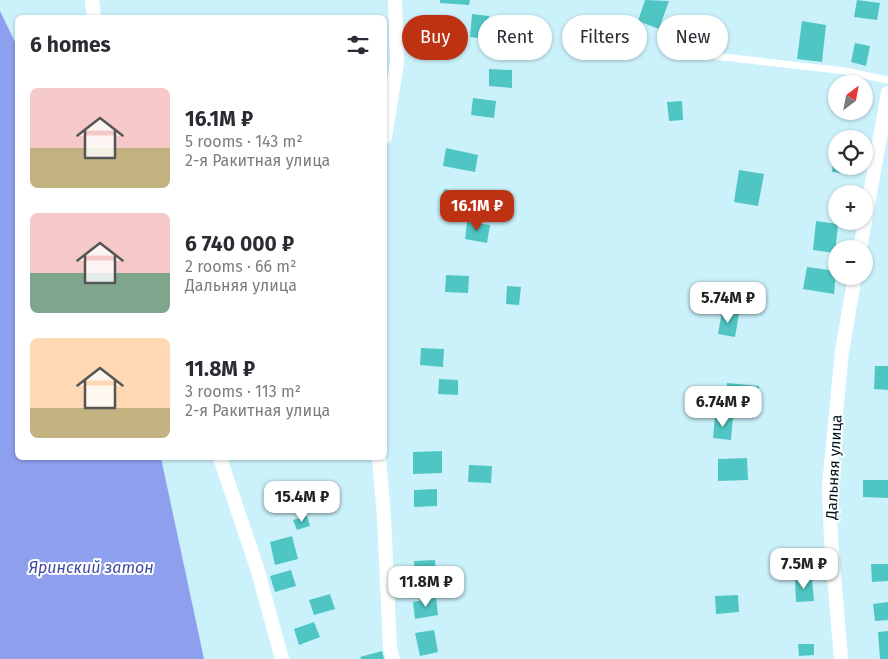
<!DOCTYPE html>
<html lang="en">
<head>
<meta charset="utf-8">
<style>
  :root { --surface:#fff; --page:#f7f7f7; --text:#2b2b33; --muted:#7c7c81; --accent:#bd3213 }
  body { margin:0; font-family:"Fira Sans",sans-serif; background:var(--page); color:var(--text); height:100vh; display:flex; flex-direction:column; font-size:19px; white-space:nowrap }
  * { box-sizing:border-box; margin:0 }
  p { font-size:16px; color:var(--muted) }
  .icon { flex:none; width:28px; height:28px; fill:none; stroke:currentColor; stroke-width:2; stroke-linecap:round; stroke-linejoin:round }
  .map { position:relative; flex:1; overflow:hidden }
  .panel { position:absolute; left:15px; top:15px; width:372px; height:445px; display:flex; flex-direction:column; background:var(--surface); border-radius:8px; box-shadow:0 1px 4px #0004 }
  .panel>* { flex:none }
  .guide { position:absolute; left:402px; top:15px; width:410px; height:45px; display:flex; gap:10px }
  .needle { width:32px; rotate:32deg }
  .fabs { position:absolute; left:828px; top:75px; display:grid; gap:10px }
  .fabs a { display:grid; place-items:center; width:45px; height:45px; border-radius:50%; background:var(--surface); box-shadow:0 1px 4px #0004; font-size:25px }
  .price { position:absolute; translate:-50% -42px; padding:0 11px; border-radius:10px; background:#fff; color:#222; font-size:16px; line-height:32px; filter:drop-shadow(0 1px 2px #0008) }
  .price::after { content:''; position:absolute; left:50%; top:30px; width:15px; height:11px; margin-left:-8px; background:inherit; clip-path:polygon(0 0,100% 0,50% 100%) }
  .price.active { background:var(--accent); color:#fff }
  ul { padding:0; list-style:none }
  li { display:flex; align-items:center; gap:15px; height:125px; padding:0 15px }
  li span { display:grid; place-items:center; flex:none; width:140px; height:100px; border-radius:8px; color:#555 }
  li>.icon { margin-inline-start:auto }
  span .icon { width:60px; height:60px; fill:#fffc; stroke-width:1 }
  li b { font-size:21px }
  h2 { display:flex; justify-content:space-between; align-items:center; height:60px; padding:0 15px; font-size:21px }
  .chip { padding:0 18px; border-radius:22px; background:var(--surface); box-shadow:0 1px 4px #0004; font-size:18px; line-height:45px }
  .chip.active { background:var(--accent); color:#fff }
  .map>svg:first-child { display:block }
  .water { fill:#8e9fed }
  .building { fill:#4fc6c3 }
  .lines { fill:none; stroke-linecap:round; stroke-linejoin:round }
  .service { stroke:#fff; stroke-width:7 }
  .minor { stroke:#fff; stroke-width:14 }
  .labels { text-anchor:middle; stroke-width:4; stroke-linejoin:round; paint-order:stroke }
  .street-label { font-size:15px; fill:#00151a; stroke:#fff }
  .water-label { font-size:16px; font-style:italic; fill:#3e4aa5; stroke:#fff }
</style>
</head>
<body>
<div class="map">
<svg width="888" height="659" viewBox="0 0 888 659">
  <rect width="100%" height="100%" fill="#cbf2fb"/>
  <path class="water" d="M0,11L18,48V458H161L204,659H0Z"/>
  <path class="building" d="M440,0H470L469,5L440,3Z
    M645,0L669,1L659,29L638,21Z
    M857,0L880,3L877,20L854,17Z
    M472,14L489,16L487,39L470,37Z
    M802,21L826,25L822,62L797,59Z
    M855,43L870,46L866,66L851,62Z
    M489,69L512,70V88L489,86Z
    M473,98L496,101L494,118L471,115Z
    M682,101L683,120L669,121L667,102Z
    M835,146L836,166H854L853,174L832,172Z
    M446,148L478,155L475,172L443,166Z
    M739,170L764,174L758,206L734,202Z
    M444,189L467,194L464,211L441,207Z
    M816,221L838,224L835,253L813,250Z
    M467,222L490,225L487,243L465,239Z
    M807,267L836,271L834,294L803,289Z
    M446,275L469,276L468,293L445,292Z
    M507,286L521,287L519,305L506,304Z
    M722,311L739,314L735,337L718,334Z
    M421,348L444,349L443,367L420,365Z
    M875,366H888V390L874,389Z
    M439,379L458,380V395L438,394Z
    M727,383L759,386L758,403L726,400Z
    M715,415L733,417L731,440L713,438Z
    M442,451V473L413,474V452Z
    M747,458L748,480L718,481V459Z
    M469,465L492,466L491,483L468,482Z
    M863,480H888V498L863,497Z
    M437,489V506L414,507V490Z
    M307,516L310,526L297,530L293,520Z
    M292,536L298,559L275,565L270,542Z
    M435,560L436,576H415L414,561Z
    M871,564H888V581L872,582Z
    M291,570L296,586L275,592L270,576Z
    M812,578L814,601L796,602L795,579Z
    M330,594L335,609L314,615L309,600Z
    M738,595L739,612L716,614L715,596Z
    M436,598L438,615L415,619L413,602Z
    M888,602V620L875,621L873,604Z
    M314,622L320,637L299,645L294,629Z
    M434,630L438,652L420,656L415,633Z
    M888,631V659H880L878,632Z
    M798,644H814V655L799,656Z
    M382,651L384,659H361L360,657Z"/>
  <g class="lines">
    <path class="service" d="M698,54L845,71L888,80"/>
    <path class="minor" d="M92,0L94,18
      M385,137L397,63L395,0
      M860,249L888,93
      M220,458L257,568L282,659
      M379,458L384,517L390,648L393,659
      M841,659L831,539L829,486L842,351L855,276"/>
  </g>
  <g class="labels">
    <g class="street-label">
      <text transform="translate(834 467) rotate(-87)" y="5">Дальняя улица</text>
    </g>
    <g class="water-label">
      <text x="91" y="573">Яринский затон</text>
    </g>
  </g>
</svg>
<div class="fabs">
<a><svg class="needle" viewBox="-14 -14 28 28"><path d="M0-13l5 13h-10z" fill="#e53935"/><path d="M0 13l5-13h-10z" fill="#7c7c81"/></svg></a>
<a><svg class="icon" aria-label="locate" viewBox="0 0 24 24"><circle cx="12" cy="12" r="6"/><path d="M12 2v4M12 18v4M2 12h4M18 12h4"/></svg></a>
<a>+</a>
<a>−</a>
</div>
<b class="price active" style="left:477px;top:232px">16.1M ₽</b>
<b class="price" style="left:728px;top:324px">5.74M ₽</b>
<b class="price" style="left:723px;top:428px">6.74M ₽</b>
<b class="price" style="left:302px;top:523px">15.4M ₽</b>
<b class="price" style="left:804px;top:590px">7.5M ₽</b>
<b class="price" style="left:426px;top:608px">11.8M ₽</b>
<div class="guide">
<a class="chip active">Buy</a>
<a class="chip">Rent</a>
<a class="chip">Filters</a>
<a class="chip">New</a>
</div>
<section class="panel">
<h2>6 homes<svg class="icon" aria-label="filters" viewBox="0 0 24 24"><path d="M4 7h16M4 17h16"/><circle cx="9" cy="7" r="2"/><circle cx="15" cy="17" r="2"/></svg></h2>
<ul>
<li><span style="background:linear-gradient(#f6c9c9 60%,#c2b280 0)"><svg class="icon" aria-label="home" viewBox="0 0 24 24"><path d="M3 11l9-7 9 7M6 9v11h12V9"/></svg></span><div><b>16.1M ₽</b><p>5 rooms · 143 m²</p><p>2-я Ракитная улица</p></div></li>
<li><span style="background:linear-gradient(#f6c9c9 60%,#7fa58c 0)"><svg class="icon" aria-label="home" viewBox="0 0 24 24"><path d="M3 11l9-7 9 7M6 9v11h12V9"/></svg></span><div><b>6 740 000 ₽</b><p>2 rooms · 66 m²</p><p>Дальняя улица</p></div></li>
<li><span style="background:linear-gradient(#ffd9b3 70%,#c2b280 0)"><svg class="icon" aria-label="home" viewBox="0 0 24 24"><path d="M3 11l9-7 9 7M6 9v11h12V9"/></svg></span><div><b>11.8M ₽</b><p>3 rooms · 113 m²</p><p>2-я Ракитная улица</p></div></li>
</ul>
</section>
</div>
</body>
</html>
